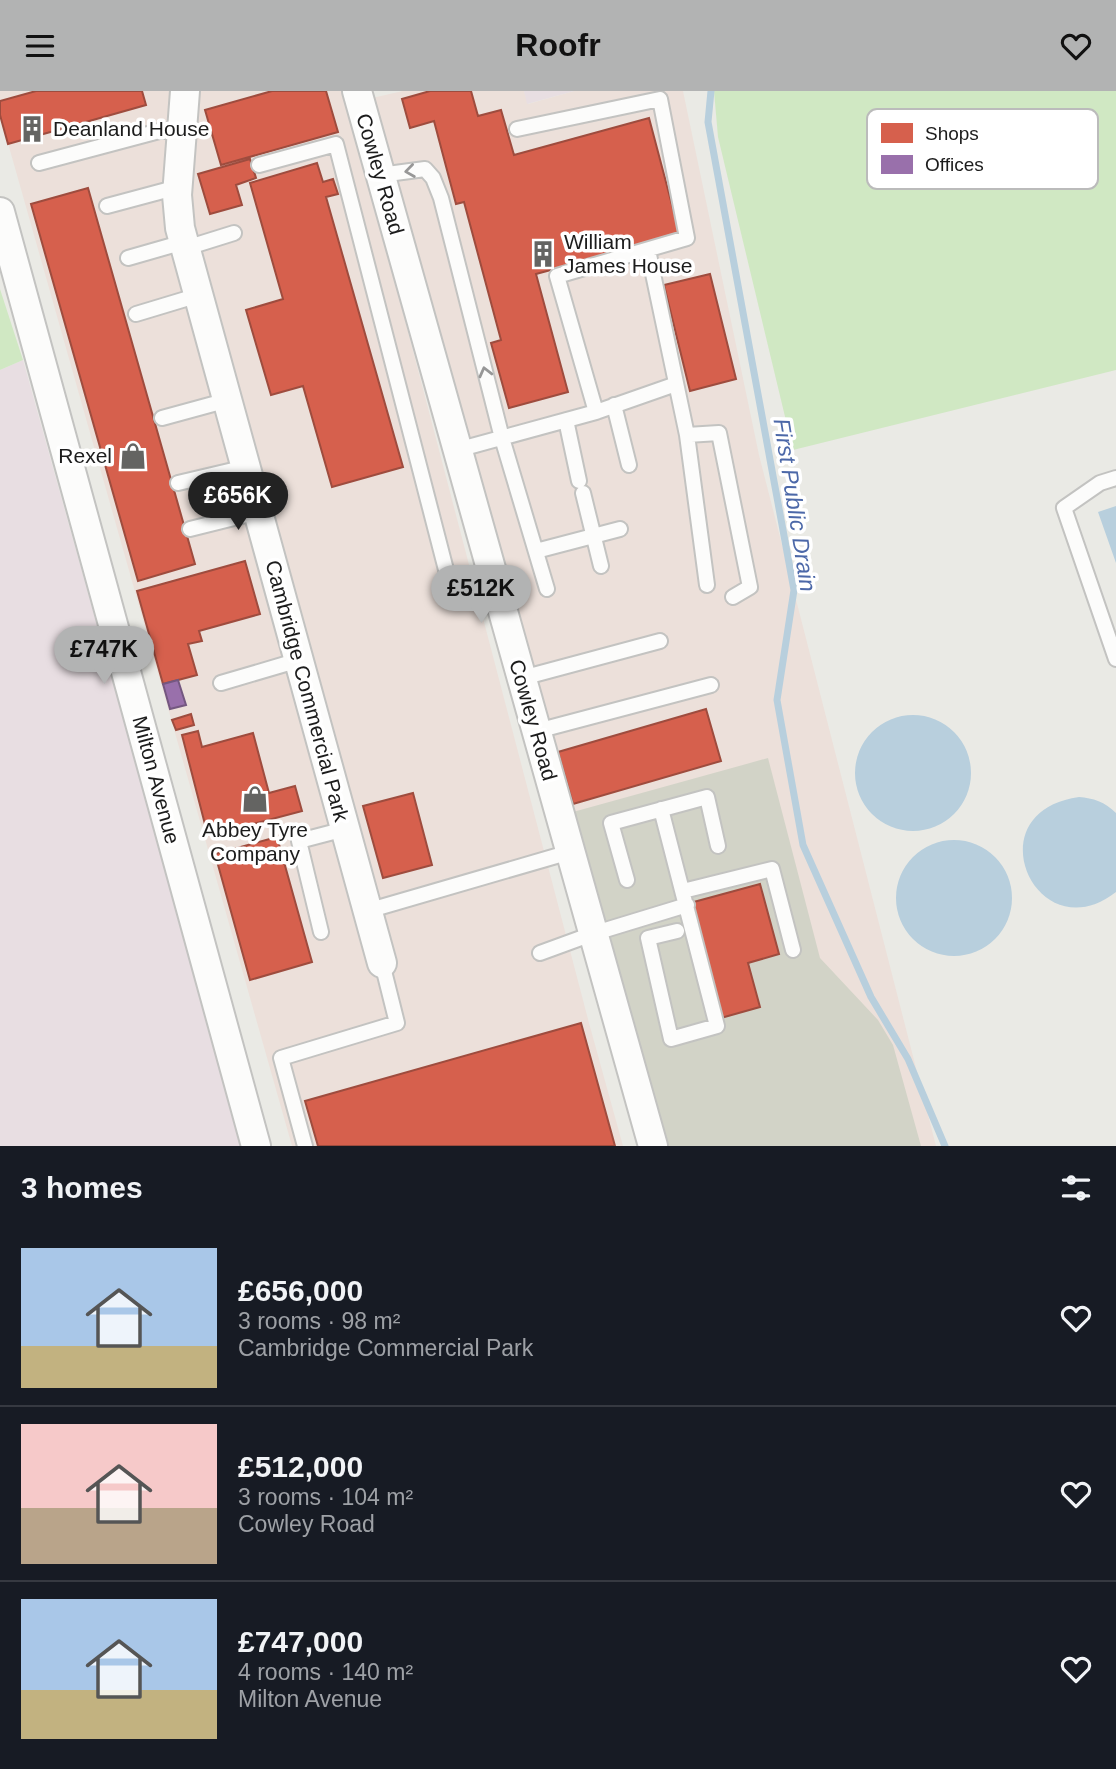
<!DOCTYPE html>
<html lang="en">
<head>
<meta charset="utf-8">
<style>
  :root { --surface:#171b24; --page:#242831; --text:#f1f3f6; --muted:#9ea1a6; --line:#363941; --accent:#b2b3b3 }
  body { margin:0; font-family:Helvetica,sans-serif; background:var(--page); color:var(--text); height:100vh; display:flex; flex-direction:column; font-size:26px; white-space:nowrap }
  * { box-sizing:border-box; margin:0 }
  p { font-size:23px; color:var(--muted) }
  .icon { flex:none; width:38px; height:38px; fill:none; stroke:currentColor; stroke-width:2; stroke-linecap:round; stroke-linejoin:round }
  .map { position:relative; height:1055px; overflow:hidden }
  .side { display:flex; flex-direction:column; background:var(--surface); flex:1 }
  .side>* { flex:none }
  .price { position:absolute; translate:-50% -60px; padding:0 16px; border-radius:24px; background:var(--accent); color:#111; font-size:23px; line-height:46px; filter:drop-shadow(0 2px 4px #0008) }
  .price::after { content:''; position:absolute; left:50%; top:42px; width:21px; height:16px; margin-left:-10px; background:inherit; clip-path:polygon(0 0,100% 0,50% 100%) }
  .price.selected { background:#222; color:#fff }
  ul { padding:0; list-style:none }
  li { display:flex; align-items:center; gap:21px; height:175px; padding:0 21px }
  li+li { border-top:2px solid var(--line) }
  li span { display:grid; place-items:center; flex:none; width:196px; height:140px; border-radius:0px; color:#555 }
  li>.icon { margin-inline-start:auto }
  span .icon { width:84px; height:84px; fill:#fffc; stroke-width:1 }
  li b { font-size:30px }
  h2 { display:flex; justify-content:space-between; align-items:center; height:84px; padding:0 21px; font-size:30px }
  header { display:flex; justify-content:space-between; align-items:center; height:91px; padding:0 21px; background:var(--accent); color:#111; font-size:32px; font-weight:800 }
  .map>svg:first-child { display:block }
  .commercial { fill:#ece0da }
  .industrial { fill:#e8dee2 }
  .construction { fill:#d2d3c7 }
  .grass { fill:#d0e8c3 }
  .water { fill:#b8cfdd }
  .shops { fill:#d6604d; stroke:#9e4c3e; stroke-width:2 }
  .offices { fill:#9970ab; stroke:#745780; stroke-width:2 }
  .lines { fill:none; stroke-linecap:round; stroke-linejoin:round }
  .stream { stroke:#b8cfdd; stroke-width:7 }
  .lane-casing { stroke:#c3c3c1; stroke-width:18 }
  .street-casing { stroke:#c3c3c1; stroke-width:32 }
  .lane { stroke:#fcfcfb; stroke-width:14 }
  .street { stroke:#fcfcfb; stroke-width:28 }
  .oneway { stroke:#979797 }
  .labels { text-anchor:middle; stroke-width:7; stroke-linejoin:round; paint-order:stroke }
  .poi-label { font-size:21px; fill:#1c1c1c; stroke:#fff; text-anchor:start }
  .street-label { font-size:21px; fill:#1c1c1c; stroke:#fff }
  .water-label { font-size:23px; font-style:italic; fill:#4c68a8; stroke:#fff }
  .key { fill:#fff; stroke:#bbb; stroke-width:2 }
  .key-label { font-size:19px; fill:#1c1c1c }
</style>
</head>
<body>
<header><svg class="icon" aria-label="menu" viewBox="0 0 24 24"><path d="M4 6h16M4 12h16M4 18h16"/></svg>Roofr<svg class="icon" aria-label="heart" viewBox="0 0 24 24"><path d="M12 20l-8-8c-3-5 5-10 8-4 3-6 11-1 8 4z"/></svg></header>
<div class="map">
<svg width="1116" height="1055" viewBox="0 0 1116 1055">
  <rect width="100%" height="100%" fill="#eaeae5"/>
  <path class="commercial" d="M0,0H345L589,932L623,1055H292L0,24Z
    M403,0H524L528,13L574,0H683L759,364L936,1055H667L372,7Z"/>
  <path class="industrial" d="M524,0H574L527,13Z
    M23,269L242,1055H0V279Z"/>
  <path class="construction" d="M768,667L820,867L878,929L893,954L921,1055H668L573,721Z"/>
  <path class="grass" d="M714,0H1116V279L793,359L718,46Z
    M0,198L23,269L0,279Z"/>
  <path class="water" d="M1116,415V472L1098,421Z
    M855 682a58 58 0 1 1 116 0a58 58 0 1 1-116 0Z
    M1079,706C1093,707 1105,711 1116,722V801C1037,863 972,721 1079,706Z
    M896 807a58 58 0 1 1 116 0a58 58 0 1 1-116 0Z"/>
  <path class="shops" d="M36,0H142L146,14L8,53L0,24V10Z
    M272,0H326L338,41L221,74L205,19Z
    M430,0H471L478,25L501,19L514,64L649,27L680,144L536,183L568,301L509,317L491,252L501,249L464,111L456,113L434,30L410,37L402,8Z
    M250,68L256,87L236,94L242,114L210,123L198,83Z
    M317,72L323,91L333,88L338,103L326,106L403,376L332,396L303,295L271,304L246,219L283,208L250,92Z
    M88,97L195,473L138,490L31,113Z
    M710,183L736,288L690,300L664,194Z
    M245,470L260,523L199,540L202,550L188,553L197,584L163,593L137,500Z
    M706,618L721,670L573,713L558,661Z
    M191,623L194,634L176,639L172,629Z
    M198,640L202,656L253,642L269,702L295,695L302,720L208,745L182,644Z
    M413,702L432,774L383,787L363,715Z
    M277,746L312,871L250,889L215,763Z
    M760,793L779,863L748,872L760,916L721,927L690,812Z
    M581,932L615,1055H318L305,1010Z"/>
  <path class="offices" d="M178,589L186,614L170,618L163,593Z"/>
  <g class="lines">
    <path class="stream" d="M711,0L708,31L794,499L777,609L803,754L871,906L908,968L945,1055"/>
    <defs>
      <path id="lane" d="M517,38L660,8L687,147L557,185L596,321
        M39,72L163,39L182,44
        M259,74L336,53L452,502L494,489
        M380,84L425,78L433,87L441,107L502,347L547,498
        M107,115L178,96
        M186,157L234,142
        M648,159L687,344L707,494
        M128,167L184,151
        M136,223L199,204
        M614,314L629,374
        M162,327L228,309
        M566,329L579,390
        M687,344L719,342L750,496L733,506
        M457,359L596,321L676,293
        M1116,387L1100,392L1064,417L1116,568
        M178,392L246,376
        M583,402L601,475
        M190,438L258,421
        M536,460L620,438
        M522,587L660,550
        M221,592L299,569
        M537,640L711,594
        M661,718L717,935L671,948L648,847L677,840
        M627,789L611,732L707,706L718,755
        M683,800L772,778L793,859
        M367,820L570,761
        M321,841L299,750L345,738
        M540,862L592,843L687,814
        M305,1055L281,967L397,932L382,872"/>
      <path id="street" d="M185,0L177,104L180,137L382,872
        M357,0L653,1055
        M0,121L256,1055"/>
    </defs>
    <use href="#lane" class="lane-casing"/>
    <use href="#street" class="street-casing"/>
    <use href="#lane" class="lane"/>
    <use href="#street" class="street"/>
  </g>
  <defs><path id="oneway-chevron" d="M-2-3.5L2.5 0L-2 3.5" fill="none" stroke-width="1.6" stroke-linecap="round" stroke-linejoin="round" transform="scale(1.75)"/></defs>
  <g class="oneway">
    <use href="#oneway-chevron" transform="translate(410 80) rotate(172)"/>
    <use href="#oneway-chevron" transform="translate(485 281) rotate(-104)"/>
  </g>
  <defs>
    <symbol id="building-bare" viewBox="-9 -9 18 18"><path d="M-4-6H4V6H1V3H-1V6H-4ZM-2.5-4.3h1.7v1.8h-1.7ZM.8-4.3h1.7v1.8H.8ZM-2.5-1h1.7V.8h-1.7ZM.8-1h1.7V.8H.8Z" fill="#646462" stroke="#fff" stroke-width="2.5" paint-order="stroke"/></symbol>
    <symbol id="shop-bare" viewBox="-9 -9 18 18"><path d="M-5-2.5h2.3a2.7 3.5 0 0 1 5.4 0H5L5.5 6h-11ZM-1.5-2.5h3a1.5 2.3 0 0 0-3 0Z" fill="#646462" stroke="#fff" stroke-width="2.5" paint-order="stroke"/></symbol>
  </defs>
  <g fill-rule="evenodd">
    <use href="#building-bare" x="13" y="19" width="38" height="38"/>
    <use href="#building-bare" x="524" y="144" width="38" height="38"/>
    <use href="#shop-bare" x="114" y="346" width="38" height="38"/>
    <use href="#shop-bare" x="236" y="689" width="38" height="38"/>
  </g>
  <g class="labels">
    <g class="poi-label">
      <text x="53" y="45">Deanland House</text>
      <text x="564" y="158">William<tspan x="564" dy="24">James House</tspan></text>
      <text x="112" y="372" text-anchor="end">Rexel</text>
      <text x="255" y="746" text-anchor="middle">Abbey Tyre<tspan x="255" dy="24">Company</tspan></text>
    </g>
    <g class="street-label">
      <text transform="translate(380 83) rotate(74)" y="7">Cowley Road</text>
      <text transform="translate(307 600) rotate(75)" y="7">Cambridge Commercial Park</text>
      <text transform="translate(533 629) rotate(74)" y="7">Cowley Road</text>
      <text transform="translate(156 689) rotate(75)" y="7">Milton Avenue</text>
    </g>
    <g class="water-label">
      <text transform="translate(795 414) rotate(81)" y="8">First Public Drain</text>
    </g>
  </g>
  <rect x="867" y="18" width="231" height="80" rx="10" class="key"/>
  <rect x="881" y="32" width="32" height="20" fill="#d6604d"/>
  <rect x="881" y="64" width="32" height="19" fill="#9970ab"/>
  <g class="key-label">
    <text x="925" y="49">Shops</text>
    <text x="925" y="80">Offices</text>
  </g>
</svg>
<b class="price selected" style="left:238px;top:441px">£656K</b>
<b class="price" style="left:481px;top:534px">£512K</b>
<b class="price" style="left:104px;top:595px">£747K</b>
</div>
<section class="side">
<h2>3 homes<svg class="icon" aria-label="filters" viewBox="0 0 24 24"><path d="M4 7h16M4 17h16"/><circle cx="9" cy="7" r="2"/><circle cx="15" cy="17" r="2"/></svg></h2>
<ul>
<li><span style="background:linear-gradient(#a9c7e8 70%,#c2b280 0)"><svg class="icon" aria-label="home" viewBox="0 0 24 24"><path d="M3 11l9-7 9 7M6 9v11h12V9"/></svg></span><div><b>£656,000</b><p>3 rooms · 98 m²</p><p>Cambridge Commercial Park</p></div><svg class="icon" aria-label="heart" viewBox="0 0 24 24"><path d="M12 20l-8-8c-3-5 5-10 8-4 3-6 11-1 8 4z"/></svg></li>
<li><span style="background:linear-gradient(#f6c9c9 60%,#b9a48a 0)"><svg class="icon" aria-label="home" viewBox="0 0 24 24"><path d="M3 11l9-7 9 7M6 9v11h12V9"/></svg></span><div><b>£512,000</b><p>3 rooms · 104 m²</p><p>Cowley Road</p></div><svg class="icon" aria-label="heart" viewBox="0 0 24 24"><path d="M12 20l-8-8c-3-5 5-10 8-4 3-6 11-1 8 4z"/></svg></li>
<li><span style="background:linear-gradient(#a9c7e8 65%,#c2b280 0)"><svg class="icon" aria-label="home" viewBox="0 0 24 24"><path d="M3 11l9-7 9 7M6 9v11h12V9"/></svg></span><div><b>£747,000</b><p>4 rooms · 140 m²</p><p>Milton Avenue</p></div><svg class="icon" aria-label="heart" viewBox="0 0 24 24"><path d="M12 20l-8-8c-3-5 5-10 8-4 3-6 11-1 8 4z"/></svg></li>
</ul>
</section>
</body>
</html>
